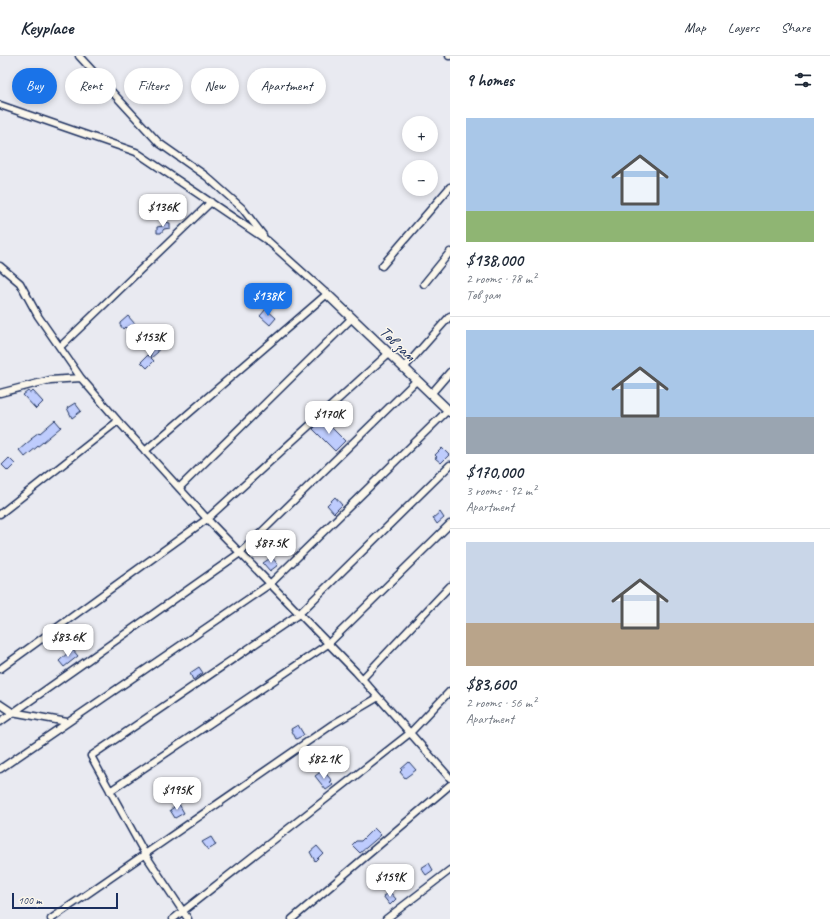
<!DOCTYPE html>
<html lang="en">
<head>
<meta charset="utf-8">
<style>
  :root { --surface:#fff; --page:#f6f6f7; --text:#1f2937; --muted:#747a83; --line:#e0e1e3; --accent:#1a73e8 }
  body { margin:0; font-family:Caveat,sans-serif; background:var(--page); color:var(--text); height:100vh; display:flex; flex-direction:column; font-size:15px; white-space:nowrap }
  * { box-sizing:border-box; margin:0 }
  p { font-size:13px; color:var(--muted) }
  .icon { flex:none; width:22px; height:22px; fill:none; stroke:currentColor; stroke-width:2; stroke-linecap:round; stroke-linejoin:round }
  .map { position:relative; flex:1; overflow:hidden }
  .details { display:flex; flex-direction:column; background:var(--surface); width:380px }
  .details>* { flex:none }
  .top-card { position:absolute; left:12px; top:12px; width:378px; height:36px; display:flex; gap:8px }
  .buttons { position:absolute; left:402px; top:60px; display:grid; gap:8px }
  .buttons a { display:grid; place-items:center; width:36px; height:36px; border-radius:50%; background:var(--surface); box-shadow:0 2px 6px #0003; font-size:20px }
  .scale { position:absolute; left:12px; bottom:10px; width:106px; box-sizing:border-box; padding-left:4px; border:2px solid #1b2f5e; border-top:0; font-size:11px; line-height:14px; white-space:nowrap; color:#1b2f5e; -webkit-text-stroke:3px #fbf7ec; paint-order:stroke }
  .price { position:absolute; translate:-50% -34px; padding:0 9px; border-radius:8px; background:#fff; color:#222; font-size:13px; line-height:26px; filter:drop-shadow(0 1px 2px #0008) }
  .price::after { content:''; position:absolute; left:50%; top:24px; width:12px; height:9px; margin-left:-6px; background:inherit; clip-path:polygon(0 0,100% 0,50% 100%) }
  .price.active { background:var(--accent); color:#fff }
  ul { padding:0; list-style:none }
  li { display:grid; align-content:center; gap:8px; height:212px; padding:0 16px }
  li+li { border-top:1px solid var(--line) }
  li span { display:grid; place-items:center; height:124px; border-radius:0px; color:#555 }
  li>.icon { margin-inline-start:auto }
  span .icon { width:72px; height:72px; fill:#fffc; stroke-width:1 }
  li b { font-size:17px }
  h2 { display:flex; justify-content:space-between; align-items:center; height:48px; padding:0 16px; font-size:17px }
  .pill { padding:0 14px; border-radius:18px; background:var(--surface); box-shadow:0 2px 6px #0003; font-size:14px; line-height:36px }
  .pill.active { background:var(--accent); color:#fff }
  header { display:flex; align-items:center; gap:24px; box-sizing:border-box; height:56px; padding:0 20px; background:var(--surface); border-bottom:1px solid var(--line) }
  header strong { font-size:19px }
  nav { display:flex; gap:22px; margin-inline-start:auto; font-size:14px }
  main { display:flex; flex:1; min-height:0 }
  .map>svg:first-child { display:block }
  .building { fill:#beccfd; stroke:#1b2f5e }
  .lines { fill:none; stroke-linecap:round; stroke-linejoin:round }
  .street-casing { stroke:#1b2f5e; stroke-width:9 }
  .secondary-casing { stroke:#1b2f5e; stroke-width:11 }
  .street { stroke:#fbf7ec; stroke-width:6 }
  .secondary { stroke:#fbf7ec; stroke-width:8 }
  .labels { text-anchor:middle; stroke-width:3; stroke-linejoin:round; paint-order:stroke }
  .street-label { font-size:16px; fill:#1b2f5e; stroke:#fbf7ec }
</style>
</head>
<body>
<header>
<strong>Keyplace</strong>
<nav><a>Map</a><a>Layers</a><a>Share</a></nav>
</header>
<main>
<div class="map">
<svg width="450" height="863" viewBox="0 0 450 863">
  <rect width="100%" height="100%" fill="#e9eaf1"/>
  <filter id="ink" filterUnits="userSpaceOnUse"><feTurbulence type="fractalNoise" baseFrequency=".025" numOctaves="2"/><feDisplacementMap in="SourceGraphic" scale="8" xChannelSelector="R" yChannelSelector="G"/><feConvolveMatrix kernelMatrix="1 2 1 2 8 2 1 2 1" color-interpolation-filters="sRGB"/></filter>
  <g filter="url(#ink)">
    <path class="building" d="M165,166L170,167V172L164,173L161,177H157V171L163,170Z
      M266,253L276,262L270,269L260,260Z
      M128,260L135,268L128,274L125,271L123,273L120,269V267Z
      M153,292L158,293V296L151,302L154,305L147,312L141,306L148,299L150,301Z
      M28,335L31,337L33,335L43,346L36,353L23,339Z
      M75,347L81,355L72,362L67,352Z
      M323,363L345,385L335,395L313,373Z
      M55,364L61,371L25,401L19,394L32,383L31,382L39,376L40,377Z
      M442,392L449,399L441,407L435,402L437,401L435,399Z
      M9,402L15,408L8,415L2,409Z
      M335,441L342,449L334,457L327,449Z
      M440,456L444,462L437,468L433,462Z
      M272,501L278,509L270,515L263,507Z
      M72,593L78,600L64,611L59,605Z
      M199,611L203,617L193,624L190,617Z
      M298,669L304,679L296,683L291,673Z
      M409,706L416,714L405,722L400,716L402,714L401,713Z
      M323,714L332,725L330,726L333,729L326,734L315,720Z
      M179,748L184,757L175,762L170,754Z
      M374,772L381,779L360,797L352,789L356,785H361Z
      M211,781L216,789L208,794L202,786Z
      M317,790L323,797L315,805L310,796Z
      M429,807L433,814L426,819L421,812Z
      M390,836L396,843L390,849L383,840Z"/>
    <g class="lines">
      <defs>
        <path id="street" d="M79,0L159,87L206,120L242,152L263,179
          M449,0H450
          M0,49L136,96L268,185L327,238L145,395
          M0,210L20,227L38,260L81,322
          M382,210L450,131
          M424,228L450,196
          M60,291L211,146
          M404,312L450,260
          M0,337L50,324L81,322L118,365L211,467L356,616L450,722
          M431,338L450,316
          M179,432L352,262
          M0,458L118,365
          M0,613L207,463L389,297
          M362,623L450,530
          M0,648L12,656L67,666
          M0,666L240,497L417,324
          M0,713L270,528L448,354
          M110,735L328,588L450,468
          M51,863L333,668L377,642
          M173,863L410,677L450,635
          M188,863L145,798L91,700L299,558L450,409
          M292,863L450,729
          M386,863L450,814"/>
        <path id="secondary" d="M327,238L450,356"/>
      </defs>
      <use href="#street" class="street-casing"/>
      <use href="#secondary" class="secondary-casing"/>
      <use href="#street" class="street"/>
      <use href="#secondary" class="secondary"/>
    </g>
  </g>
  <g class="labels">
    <g class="street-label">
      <text transform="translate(398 287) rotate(44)" y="6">Төв зам</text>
    </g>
  </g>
</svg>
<div class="buttons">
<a>+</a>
<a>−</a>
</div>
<div class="scale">100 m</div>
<b class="price" style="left:163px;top:172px">$136K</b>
<b class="price active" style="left:268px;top:261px">$138K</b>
<b class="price" style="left:150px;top:302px">$153K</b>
<b class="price" style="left:329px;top:379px">$170K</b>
<b class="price" style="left:271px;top:508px">$87.5K</b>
<b class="price" style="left:68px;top:602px">$83.6K</b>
<b class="price" style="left:324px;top:724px">$82.1K</b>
<b class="price" style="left:177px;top:755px">$195K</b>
<b class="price" style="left:390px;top:842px">$159K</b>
<div class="top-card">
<a class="pill active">Buy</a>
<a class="pill">Rent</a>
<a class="pill">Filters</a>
<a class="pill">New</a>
<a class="pill">Apartment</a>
</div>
</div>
<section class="details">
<h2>9 homes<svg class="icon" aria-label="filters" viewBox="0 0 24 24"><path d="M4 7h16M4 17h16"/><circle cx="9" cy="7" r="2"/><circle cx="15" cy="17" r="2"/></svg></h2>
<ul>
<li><span style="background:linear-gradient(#a9c7e8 75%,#8fb573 0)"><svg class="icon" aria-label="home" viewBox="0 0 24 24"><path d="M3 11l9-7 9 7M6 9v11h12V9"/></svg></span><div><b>$138,000</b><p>2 rooms · 78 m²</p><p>Төв зам</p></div></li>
<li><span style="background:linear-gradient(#a9c7e8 70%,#9aa5b1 0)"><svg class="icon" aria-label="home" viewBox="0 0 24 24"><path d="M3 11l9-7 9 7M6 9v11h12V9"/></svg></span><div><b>$170,000</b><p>3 rooms · 92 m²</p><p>Apartment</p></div></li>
<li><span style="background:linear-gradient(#c9d6e8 65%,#b9a48a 0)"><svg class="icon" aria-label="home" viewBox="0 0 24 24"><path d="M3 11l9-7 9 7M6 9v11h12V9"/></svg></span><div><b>$83,600</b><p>2 rooms · 56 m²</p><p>Apartment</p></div></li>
</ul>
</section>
</main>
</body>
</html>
